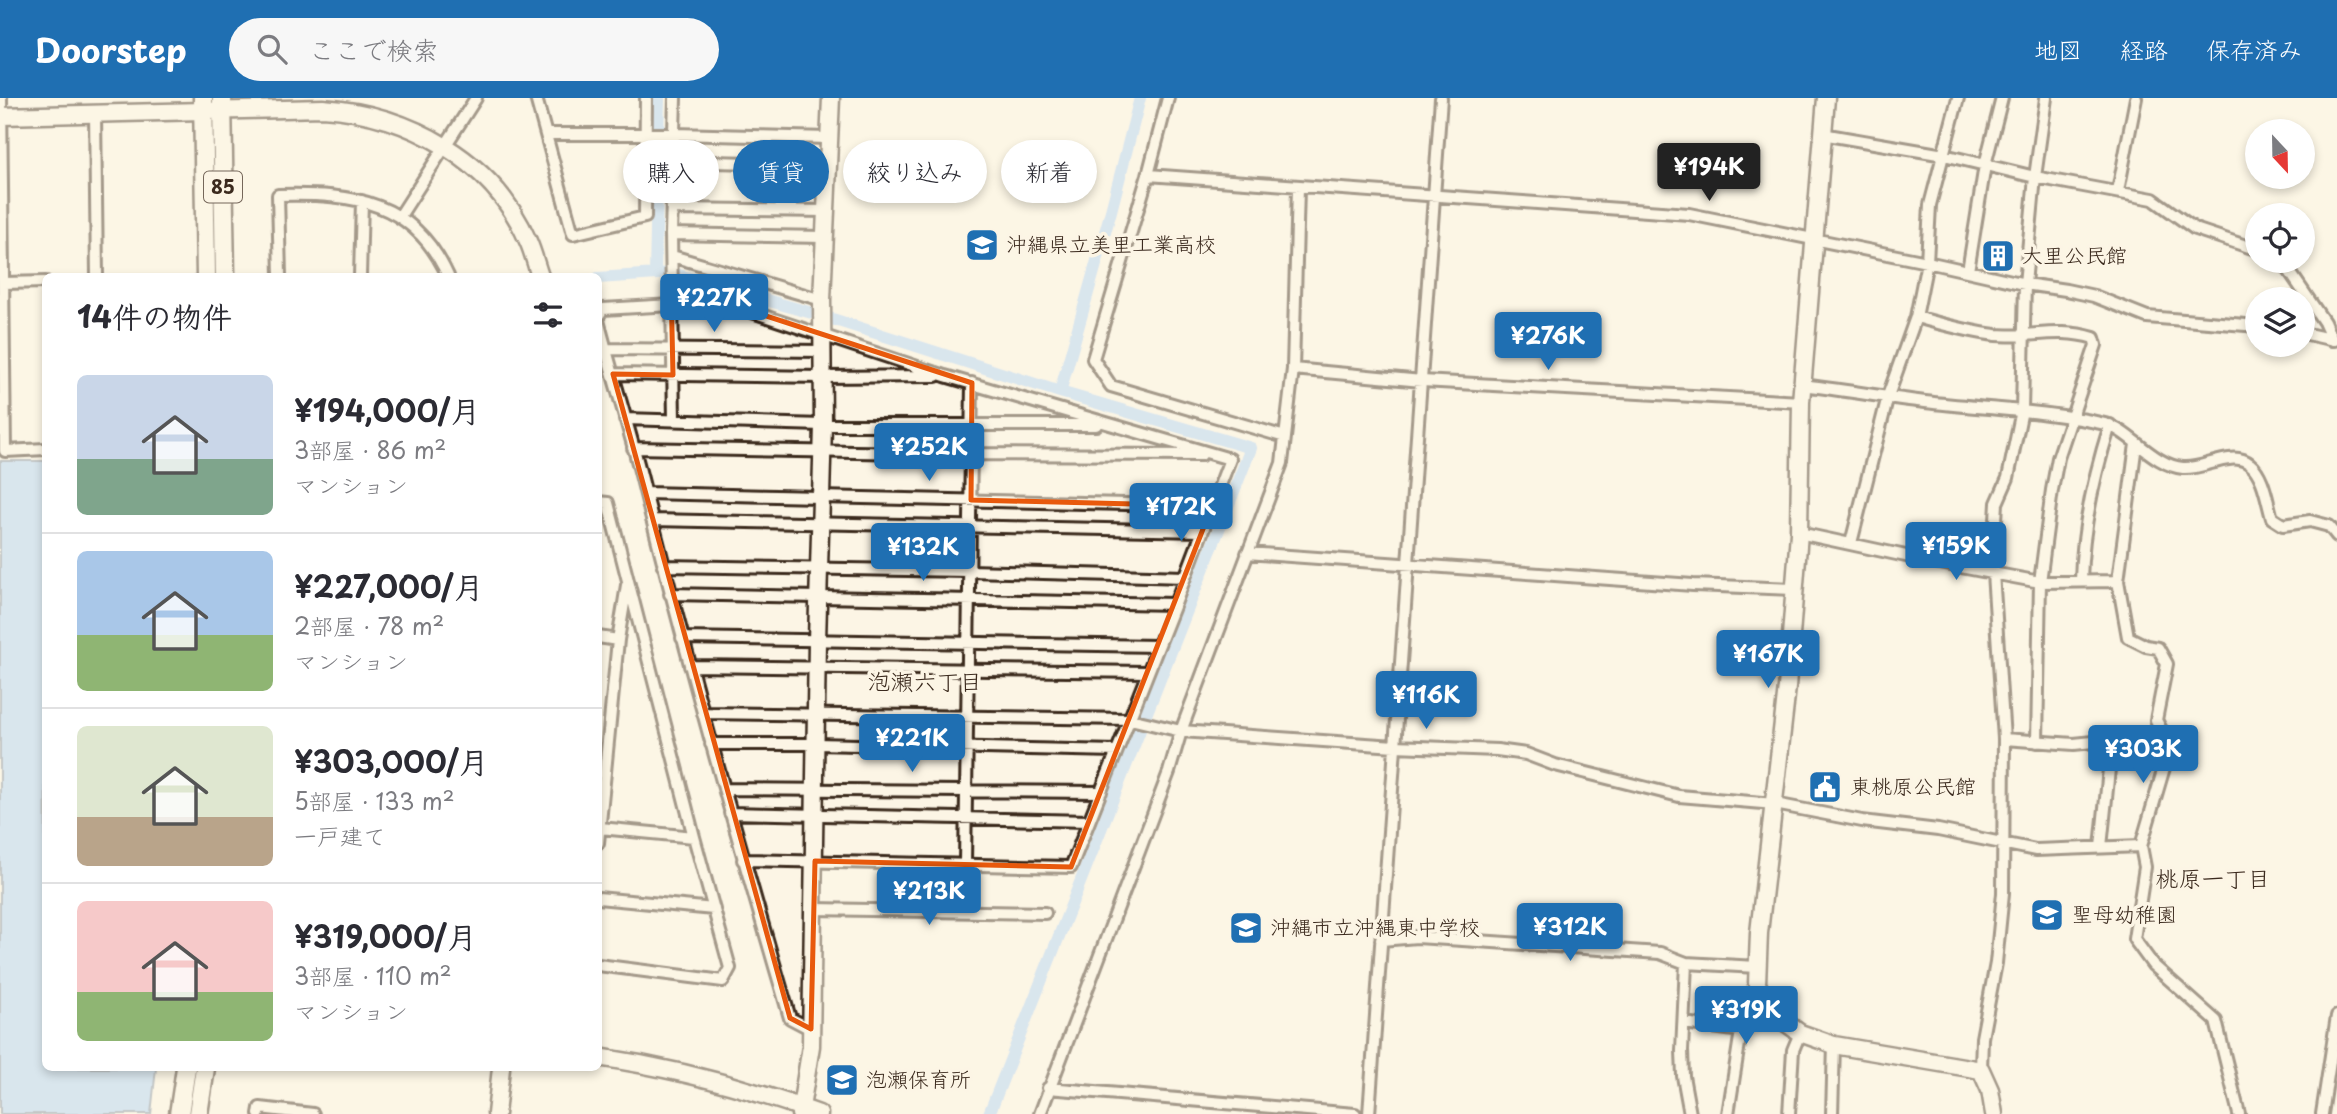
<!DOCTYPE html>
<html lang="ja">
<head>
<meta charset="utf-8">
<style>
  :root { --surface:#fff; --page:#f7f7f7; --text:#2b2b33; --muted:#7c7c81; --line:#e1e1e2; --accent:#1f6fb2 }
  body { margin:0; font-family:"Playpen Sans","Klee One",sans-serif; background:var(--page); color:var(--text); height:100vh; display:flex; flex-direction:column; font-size:26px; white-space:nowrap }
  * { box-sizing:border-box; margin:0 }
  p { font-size:23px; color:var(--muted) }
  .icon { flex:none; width:38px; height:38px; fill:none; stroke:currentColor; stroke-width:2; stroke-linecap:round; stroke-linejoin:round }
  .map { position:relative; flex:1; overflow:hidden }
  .sheet { position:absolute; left:42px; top:175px; width:560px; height:798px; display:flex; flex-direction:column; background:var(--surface); border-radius:10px; box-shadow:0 4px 10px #0003 }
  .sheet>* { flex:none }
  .top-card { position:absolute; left:623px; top:42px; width:665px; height:63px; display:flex; gap:14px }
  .needle { width:46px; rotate:158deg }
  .tools { position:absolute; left:2245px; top:21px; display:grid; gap:14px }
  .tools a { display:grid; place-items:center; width:70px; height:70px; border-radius:50%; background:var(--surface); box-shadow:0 4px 10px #0003; font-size:35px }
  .price { position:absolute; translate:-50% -60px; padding:0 16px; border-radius:7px; background:var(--accent); color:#fff; font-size:23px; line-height:46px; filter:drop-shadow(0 2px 4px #0008) }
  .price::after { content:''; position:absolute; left:50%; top:42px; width:21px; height:16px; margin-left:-10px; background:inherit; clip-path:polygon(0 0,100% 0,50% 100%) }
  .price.active { background:#222; color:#fff }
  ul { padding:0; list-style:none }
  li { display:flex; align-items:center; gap:21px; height:175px; padding:0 35px }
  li+li { border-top:2px solid var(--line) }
  li span { display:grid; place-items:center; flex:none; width:196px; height:140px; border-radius:10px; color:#555 }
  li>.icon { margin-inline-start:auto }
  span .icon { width:84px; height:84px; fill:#fffc; stroke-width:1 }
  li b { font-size:30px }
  h2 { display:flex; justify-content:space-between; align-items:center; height:84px; padding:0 35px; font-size:30px }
  .tag { padding:0 24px; border-radius:32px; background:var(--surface); box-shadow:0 4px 10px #0003; font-size:24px; line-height:63px }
  .tag.active { background:var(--accent); color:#fff }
  header { display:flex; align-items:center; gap:42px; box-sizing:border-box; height:98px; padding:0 35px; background:var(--accent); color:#fff }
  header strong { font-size:33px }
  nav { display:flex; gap:38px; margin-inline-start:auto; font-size:24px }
  .search { width:490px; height:63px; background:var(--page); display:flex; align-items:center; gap:18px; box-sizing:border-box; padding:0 24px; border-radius:38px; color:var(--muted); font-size:26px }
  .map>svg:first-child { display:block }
  .water { fill:#afd2f7; stroke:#818fa0; stroke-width:2 }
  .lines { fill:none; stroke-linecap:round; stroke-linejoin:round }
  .canal { stroke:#afd2f7; stroke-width:12 }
  .street-casing { stroke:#3b2a1e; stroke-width:16 }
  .secondary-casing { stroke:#3b2a1e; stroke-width:21 }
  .primary-casing { stroke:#3b2a1e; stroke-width:23 }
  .street { stroke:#fcf5e5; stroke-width:10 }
  .secondary { stroke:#fcf5e5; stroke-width:16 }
  .primary { stroke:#fcf5e5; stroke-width:18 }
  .marked { fill:none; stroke:#e8590c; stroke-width:5; stroke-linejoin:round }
  .labels { text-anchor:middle; stroke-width:7; stroke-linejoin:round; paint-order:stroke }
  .shield { fill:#fcf5e5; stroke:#75675a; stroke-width:2 }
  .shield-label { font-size:19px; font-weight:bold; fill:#3b2a1e }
  .poi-label { font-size:21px; fill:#3b2a1e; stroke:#fcf5e5; text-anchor:start }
  .neighbourhood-label { font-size:23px; fill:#3b2a1e; stroke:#fcf5e5 }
</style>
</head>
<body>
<header>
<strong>Doorstep</strong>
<div class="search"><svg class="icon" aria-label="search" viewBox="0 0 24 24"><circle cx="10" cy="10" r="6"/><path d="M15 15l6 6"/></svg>ここで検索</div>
<nav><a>地図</a><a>経路</a><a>保存済み</a></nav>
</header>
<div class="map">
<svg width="2337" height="1016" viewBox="0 0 2337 1016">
  <rect width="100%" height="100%" fill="#fcf5e5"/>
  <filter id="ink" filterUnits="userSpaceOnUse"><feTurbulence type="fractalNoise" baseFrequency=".0143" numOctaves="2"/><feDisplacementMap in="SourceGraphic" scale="14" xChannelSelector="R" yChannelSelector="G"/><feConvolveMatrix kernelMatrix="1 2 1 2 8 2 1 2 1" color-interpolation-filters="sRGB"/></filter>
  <g filter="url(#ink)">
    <path class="water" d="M0,363H45L46,970H156L151,1016H0Z"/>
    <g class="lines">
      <path class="canal" d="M655,176L659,0
        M598,180L672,175L826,219L1060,294L1251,350L989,1016
        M1060,294L1111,113L1140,0"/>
      <defs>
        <path id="street" d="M1,0L5,353L46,351
          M536,0L573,136L645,119L646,0
          M1168,0L1148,77L1093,261L1111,288L1285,339
          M95,15L97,178
          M546,36H674L828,40
          M1822,36L1944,57L2035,79L2153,101L2195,131L2258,152
          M673,63L827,67
          M1148,77L1689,116L1927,164L2025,186L2066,192L2094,198L2147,219L2258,228
          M2118,93L2136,0
          M672,111L826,113
          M400,118L476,0
          M671,136L824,139
          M672,158L822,202
          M2280,163L2286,168L2324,224L2332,242
          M1968,173L1985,67L2002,0
          M280,178L278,97C354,95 414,103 448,178
          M360,178L362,103
          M4,185L46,184
          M671,187L945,278L1230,361L1175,506L1071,769L743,762
          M598,218L603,211L672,207
          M1916,219C1942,226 1969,234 1996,237C2032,240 2057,229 2094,240L2096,247L2058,360L2052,392L2040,484L2037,644
          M598,222C613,281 632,338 646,397C690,573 739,747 790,920L811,931
          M2303,235L2334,242
          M606,251L822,253
          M1293,271L1422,283L1801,304
          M613,276L822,279L936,278
          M1802,287C1843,292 1884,299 1925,304C1985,311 2046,312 2105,326C2129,332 2154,368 2183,370C2204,372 2232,351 2250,366C2264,377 2267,404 2272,420L2283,427L2310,423L2329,428L2337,438
          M625,321L823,327H1096
          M674,322L671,136L675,0
          M2136,346L2118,483L2128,539L2146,548L2158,550L2167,566L2156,622L2167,643L2168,656L2141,748L2145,769L2134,841L2153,867L2216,923L2239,1016
          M633,350L971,356L1201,357
          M646,395L1212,408
          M598,404L608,405L694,739L730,870L723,883L598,867
          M652,422L1202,433
          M1799,435L1929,463L2040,484L2118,483
          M1851,445L1888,298L1916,219L1927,164L1930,107L1958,0
          M1247,455L1693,487L1793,491
          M663,468L969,473L1185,479
          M2081,483C2082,429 2094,378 2110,327
          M670,496L1175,506
          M598,539L618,542
          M682,540L1158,548
          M690,568L1148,574
          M703,615L1130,621L1181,633L1395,648L1497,652L1526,656L1555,667L1679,698L1775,706L1862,723L1938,732L2036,752L2141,748
          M2004,641L2074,646L2112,642L2101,749
          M711,646H816L1117,653
          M724,691L1101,694
          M730,715L1089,723
          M600,730L694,739
          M598,745L618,542L627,487
          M965,765L972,285
          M598,800L714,811
          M814,811L1045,815
          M1381,842L1417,839L1660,855L1686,865L1757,869
          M1686,865L1682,953L1683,978L1690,1016
          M1684,925L1741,933L1757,886
          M1981,972L1982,940L1996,865L2003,795L2004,641L1993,475L1997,405L2008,380L2022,312L2025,186L2035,79L2046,0
          M1048,990L1355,1016
          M259,1016L260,1010L313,1016
          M1040,1016L1169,674L1181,633L1282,365L1293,271L1298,90
          M1369,1016L1441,0
          M1728,1016L1741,933L1771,914
          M1789,1016L1793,952L1800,935
          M1832,1016L1834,947
          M2322,1016L2337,918"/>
        <path id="secondary" d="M1826,0L1801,304L1799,435L1787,589L1759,835L1757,886L1771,914L1800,935L1834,947L1981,972L1990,992L1994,1016
          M1,18L323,10C408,16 493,61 528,143C533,154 536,167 540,178
          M598,959C673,970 749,990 819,1016
          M496,1016L501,970
          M800,1016L811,948L817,543L823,327L822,202L831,0"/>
        <path id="primary" d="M203,0L206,178
          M222,0L225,178
          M179,1016L186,970
          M198,1016L205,970"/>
      </defs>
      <use href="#street" class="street-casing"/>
      <use href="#secondary" class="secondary-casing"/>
      <use href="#primary" class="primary-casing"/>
      <use href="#street" class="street"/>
      <use href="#secondary" class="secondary"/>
      <use href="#primary" class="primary"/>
    </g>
  </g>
  <path d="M0 0H2337V1016H0ZM671,187L972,285L971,402L1212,408L1071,769L815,763L811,931L790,920L613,276L673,277Z" fill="#fcf5e5" fill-opacity=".55" fill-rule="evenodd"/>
  <path class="marked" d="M671,187L972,285L971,402L1212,408L1071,769L815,763L811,931L790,920L613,276L673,277Z"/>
  <defs>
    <symbol id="school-square" viewBox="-11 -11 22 22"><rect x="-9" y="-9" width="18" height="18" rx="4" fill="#1f6fb2" stroke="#fcf5e5"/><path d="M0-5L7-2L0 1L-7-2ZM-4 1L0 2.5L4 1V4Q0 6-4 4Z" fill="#fff"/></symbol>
    <symbol id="building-square" viewBox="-11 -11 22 22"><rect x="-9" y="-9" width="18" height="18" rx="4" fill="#1f6fb2" stroke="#fcf5e5"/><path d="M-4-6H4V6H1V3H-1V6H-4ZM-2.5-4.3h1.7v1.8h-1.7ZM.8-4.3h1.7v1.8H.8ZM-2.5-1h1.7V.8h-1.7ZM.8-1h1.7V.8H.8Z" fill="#fff"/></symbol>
    <symbol id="civic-square" viewBox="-11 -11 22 22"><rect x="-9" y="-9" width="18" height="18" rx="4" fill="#1f6fb2" stroke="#fcf5e5"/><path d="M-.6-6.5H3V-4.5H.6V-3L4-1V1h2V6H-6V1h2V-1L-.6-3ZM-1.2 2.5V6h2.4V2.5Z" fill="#fff"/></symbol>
  </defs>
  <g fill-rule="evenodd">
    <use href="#school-square" x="963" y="128" width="38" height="38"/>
    <use href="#building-square" x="1979" y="139" width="38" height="38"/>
    <use href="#civic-square" x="1806" y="670" width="38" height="38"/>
    <use href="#school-square" x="2028" y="798" width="38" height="38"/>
    <use href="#school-square" x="1227" y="811" width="38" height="38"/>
    <use href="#school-square" x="823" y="963" width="38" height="38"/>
  </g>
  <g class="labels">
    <rect class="shield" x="204" y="73.5" width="38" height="31" rx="5"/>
    <g class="shield-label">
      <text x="223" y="96">85</text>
    </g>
    <g class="poi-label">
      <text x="1006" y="154">沖縄県立美里工業高校</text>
      <text x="2022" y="165">大里公民館</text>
      <text x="1850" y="696">東桃原公民館</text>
      <text x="2072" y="824">聖母幼稚園</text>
      <text x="1270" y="837">沖縄市立沖縄東中学校</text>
      <text x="866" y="989">泡瀬保育所</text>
    </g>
    <g class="neighbourhood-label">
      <text x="925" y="592">泡瀬六丁目</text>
      <text x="2213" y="789">桃原一丁目</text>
    </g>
  </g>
</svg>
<div class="tools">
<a><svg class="needle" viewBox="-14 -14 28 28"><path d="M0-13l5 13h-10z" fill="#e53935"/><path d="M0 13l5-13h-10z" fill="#7c7c81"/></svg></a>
<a><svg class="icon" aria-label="locate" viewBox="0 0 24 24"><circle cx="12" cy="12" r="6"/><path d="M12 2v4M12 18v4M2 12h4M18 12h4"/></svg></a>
<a><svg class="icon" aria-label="layers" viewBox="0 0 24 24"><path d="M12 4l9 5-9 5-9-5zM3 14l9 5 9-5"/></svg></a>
</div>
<b class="price active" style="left:1709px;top:105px">¥194K</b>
<b class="price" style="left:714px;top:236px">¥227K</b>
<b class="price" style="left:1548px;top:274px">¥276K</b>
<b class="price" style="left:929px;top:385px">¥252K</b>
<b class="price" style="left:1181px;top:445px">¥172K</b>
<b class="price" style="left:1956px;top:484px">¥159K</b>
<b class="price" style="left:923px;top:485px">¥132K</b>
<b class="price" style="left:1768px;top:592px">¥167K</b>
<b class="price" style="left:1426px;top:633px">¥116K</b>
<b class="price" style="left:912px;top:676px">¥221K</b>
<b class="price" style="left:2143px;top:687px">¥303K</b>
<b class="price" style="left:929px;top:829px">¥213K</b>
<b class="price" style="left:1570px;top:865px">¥312K</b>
<b class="price" style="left:1746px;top:948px">¥319K</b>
<div class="top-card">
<a class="tag">購入</a>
<a class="tag active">賃貸</a>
<a class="tag">絞り込み</a>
<a class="tag">新着</a>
</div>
<section class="sheet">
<h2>14件の物件<svg class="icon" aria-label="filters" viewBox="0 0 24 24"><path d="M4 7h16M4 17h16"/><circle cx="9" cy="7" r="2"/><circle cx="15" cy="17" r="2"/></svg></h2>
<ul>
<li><span style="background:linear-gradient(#c9d6e8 60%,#7fa58c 0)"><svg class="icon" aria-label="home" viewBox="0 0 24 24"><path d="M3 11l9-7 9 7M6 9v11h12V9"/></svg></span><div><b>¥194,000/月</b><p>3部屋 · 86 m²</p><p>マンション</p></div></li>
<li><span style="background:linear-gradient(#a9c7e8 60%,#8fb573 0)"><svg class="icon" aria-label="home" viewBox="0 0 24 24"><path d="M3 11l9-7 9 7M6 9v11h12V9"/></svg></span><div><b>¥227,000/月</b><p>2部屋 · 78 m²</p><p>マンション</p></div></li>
<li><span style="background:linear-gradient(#dfe7d0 65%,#b9a48a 0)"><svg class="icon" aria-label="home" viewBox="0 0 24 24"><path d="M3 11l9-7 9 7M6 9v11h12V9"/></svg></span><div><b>¥303,000/月</b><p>5部屋 · 133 m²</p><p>一戸建て</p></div></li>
<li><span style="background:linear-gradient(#f6c9c9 65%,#8fb573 0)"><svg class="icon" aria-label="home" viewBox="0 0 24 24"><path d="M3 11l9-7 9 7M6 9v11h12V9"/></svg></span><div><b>¥319,000/月</b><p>3部屋 · 110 m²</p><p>マンション</p></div></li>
</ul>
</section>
</div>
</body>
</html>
